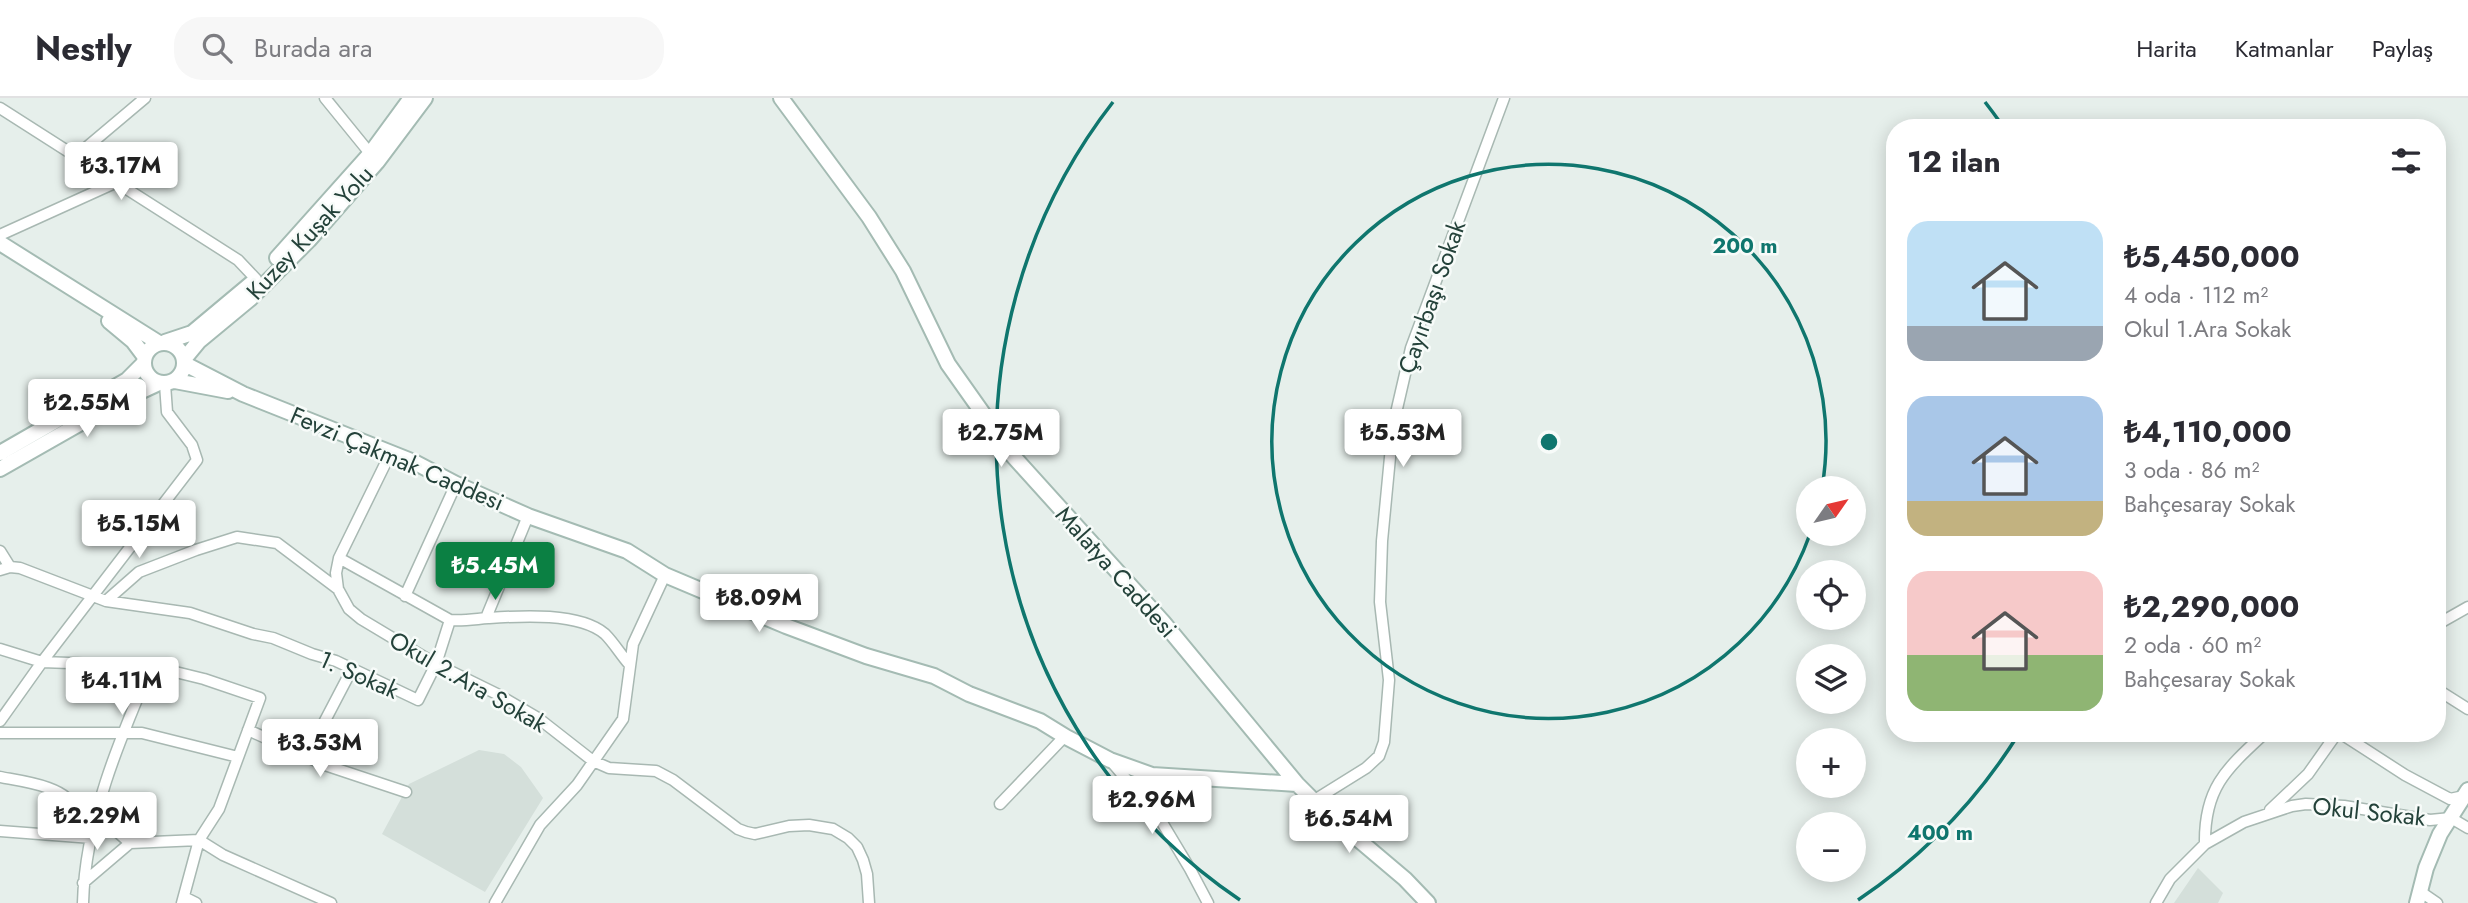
<!DOCTYPE html>
<html lang="tr">
<head>
<meta charset="utf-8">
<style>
  :root { --surface:#fff; --page:#f7f7f7; --text:#2b2b33; --muted:#7c7c81; --line:#e1e1e2; --accent:#0b8043 }
  body { margin:0; font-family:Jost,sans-serif; background:var(--page); color:var(--text); height:100vh; display:flex; flex-direction:column; font-size:26px; white-space:nowrap }
  * { box-sizing:border-box; margin:0 }
  p { font-size:23px; color:var(--muted) }
  .icon { flex:none; width:38px; height:38px; fill:none; stroke:currentColor; stroke-width:2; stroke-linecap:round; stroke-linejoin:round }
  .map { position:relative; flex:1; overflow:hidden }
  .panel { position:absolute; left:1886px; top:21px; width:560px; height:623px; display:flex; flex-direction:column; background:var(--surface); border-radius:28px; box-shadow:0 4px 18px #0003 }
  .panel>* { flex:none }
  .needle { width:46px; rotate:56deg }
  .fabs { position:absolute; left:1796px; top:378px; display:grid; gap:14px }
  .fabs a { display:grid; place-items:center; width:70px; height:70px; border-radius:50%; background:var(--surface); box-shadow:0 4px 18px #0003; font-size:35px }
  .price { position:absolute; translate:-50% -60px; padding:0 16px; border-radius:7px; background:#fff; color:#222; font-size:23px; line-height:46px; filter:drop-shadow(0 2px 4px #0008) }
  .price::after { content:''; position:absolute; left:50%; top:42px; width:21px; height:16px; margin-left:-10px; background:inherit; clip-path:polygon(0 0,100% 0,50% 100%) }
  .price.selected { background:var(--accent); color:#fff }
  ul { padding:0; list-style:none }
  li { display:flex; align-items:center; gap:21px; height:175px; padding:0 21px }
  li span { display:grid; place-items:center; flex:none; width:196px; height:140px; border-radius:21px; color:#555 }
  li>.icon { margin-inline-start:auto }
  span .icon { width:84px; height:84px; fill:#fffc; stroke-width:1 }
  li b { font-size:30px }
  h2 { display:flex; justify-content:space-between; align-items:center; height:84px; padding:0 21px; font-size:30px }
  header { display:flex; align-items:center; gap:42px; box-sizing:border-box; height:98px; padding:0 35px; background:var(--surface); border-bottom:2px solid var(--line) }
  header strong { font-size:33px }
  nav { display:flex; gap:38px; margin-inline-start:auto; font-size:24px }
  .search { width:490px; height:63px; background:var(--page); display:flex; align-items:center; gap:18px; box-sizing:border-box; padding:0 24px; border-radius:28px; color:var(--muted); font-size:26px }
  .map>svg:first-child { display:block }
  .built { fill:#d4dfda }
  .lines { fill:none; stroke-linecap:round; stroke-linejoin:round }
  .street-casing { stroke:#a8b8b2; stroke-width:13 }
  .secondary-casing { stroke:#a4bbb3; stroke-width:18 }
  .street { stroke:#fff; stroke-width:10 }
  .secondary { stroke:#fff; stroke-width:14 }
  .ring { fill:none; stroke:#0f766e; stroke-width:3.5 }
  .labels { text-anchor:middle; stroke-width:5; stroke-linejoin:round; paint-order:stroke }
  .street-label { font-size:24px; fill:#24423a; stroke:#f7fbf9 }
  .centre { fill:#0f766e; stroke:#f7fbf9; stroke-width:3.5 }
  .ring-label { font-size:21px; text-anchor:middle; font-weight:bold; fill:#0f766e; stroke:#f7fbf9; stroke-width:5; stroke-linejoin:round; paint-order:stroke }
</style>
</head>
<body>
<header>
<strong>Nestly</strong>
<div class="search"><svg class="icon" aria-label="search" viewBox="0 0 24 24"><circle cx="10" cy="10" r="6"/><path d="M15 15l6 6"/></svg>Burada ara</div>
<nav><a>Harita</a><a>Katmanlar</a><a>Paylaş</a></nav>
</header>
<div class="map">
<svg width="2468" height="805" viewBox="0 0 2468 805">
  <rect width="100%" height="100%" fill="#e6efeb"/>
  <path class="built" d="M479,652L504,656L521,669L543,700L485,794L382,736L409,686Z
    M2198,770L2223,795L2218,805H2174Z"/>
  <g class="lines">
    <defs>
      <path id="street" d="M325,0L373,59
        M0,10L238,162L256,181
        M75,59L145,0
        M0,137L117,84
        M390,356L339,460L336,475L338,491L349,511L361,521L436,566L497,596L538,620L593,663L609,670L656,673L673,682L738,731L746,734L755,736L789,728L809,727L833,731L848,740L857,749L863,762L867,776L869,805
        M0,453L10,469
        M339,460L450,522C464,523 475,521 488,520C520,518 579,514 605,536C614,545 621,557 629,566
        M0,472L10,469L20,470L106,503L190,515L253,536L273,540L312,556L336,563L418,602L436,566L450,522
        M405,498L456,386
        M106,503L139,474L196,452L237,439L277,445L338,491
        M486,520L528,418
        M2438,526L2468,509
        M0,551L42,564L151,568L204,581L260,600L219,711L199,742L182,805
        M2438,592L2468,611
        M0,623L42,564L197,362L192,347L167,314L165,286
        M248,632L325,667L406,694
        M0,635H142L238,659
        M2340,635L2405,677L2450,701L2464,698
        M306,659L352,571
        M1110,662L1160,721L1190,771L1208,805
        M0,679C20,683 68,688 74,711C76,719 73,730 71,738
        M1313,703L1366,670L1379,658L1384,644L1389,582L1380,504L1382,443L1393,328L1411,250L1504,0
        M1000,706L1065,638
        M2270,712L2308,676L2337,635
        M97,716L130,745L199,742L223,757L331,805
        M0,733L92,740
        M2205,746C2204,690 2226,671 2265,635
        M83,785L130,745
        M2421,794L2437,805
        M184,799L196,805
        M83,805C85,723 119,643 151,568
        M495,805L540,727L577,687L623,621L633,546L665,477
        M2156,805L2170,781L2205,746L2244,724L2292,708L2306,706L2344,708L2430,722L2451,720L2468,730"/>
      <path id="secondary" d="M781,0L869,119L903,173L948,266L1013,358L1163,524L1297,686L1321,710L1405,781L1428,805
        M0,145L159,245
        M277,160L370,56L411,0
        M109,223L133,243L145,259
        M165,244L192,235L253,184
        M144 265a20 20 0 1 1 40 0a20 20 0 1 1-40 0Z
        M185,260L199,243L251,200L309,142L377,64L425,0
        M185,266L243,296L414,364L456,386L528,418L627,453L665,477L786,528L866,558L934,578L969,596L1040,623L1066,639L1110,662L1152,677L1297,686
        M175,283L228,293
        M0,355L127,282L144,265
        M0,371L116,305L159,285
        M2417,805L2426,770L2440,736L2468,692"/>
    </defs>
    <use href="#street" class="street-casing"/>
    <use href="#secondary" class="secondary-casing"/>
    <use href="#street" class="street"/>
    <use href="#secondary" class="secondary"/>
  </g>
  <g class="ring">
    <path d="M1810 436A277 277 0 1 1 1822 390"/>
    <path d="M2018 637A553 553 0 0 1 1858 802M1240 802A553 553 0 0 1 1113 4M1985 4A553 553 0 0 1 2002 27"/>
  </g>
  <g class="labels">
    <g class="street-label">
      <text transform="translate(310 135) rotate(-47)" y="8">Kuzey Kuşak Yolu</text>
      <text transform="translate(1432 199) rotate(-71)" y="8">Çayırbaşı Sokak</text>
      <text transform="translate(397 361) rotate(23)" y="8">Fevzi Çakmak Caddesi</text>
      <text transform="translate(1116 474) rotate(48)" y="8">Malatya Caddesi</text>
      <text transform="translate(359 577) rotate(24)" y="8">1. Sokak</text>
      <text transform="translate(468 584) rotate(30)" y="8">Okul 2.Ara Sokak</text>
      <text transform="translate(2369 714) rotate(6)" y="8">Okul Sokak</text>
    </g>
  </g>
  <circle cx="1549" cy="344" r="10" class="centre"/>
  <g class="ring-label">
    <text x="1745" y="155">200 m</text>
    <text x="1940" y="742">400 m</text>
  </g>
</svg>
<div class="fabs">
<a><svg class="needle" viewBox="-14 -14 28 28"><path d="M0-13l5 13h-10z" fill="#e53935"/><path d="M0 13l5-13h-10z" fill="#7c7c81"/></svg></a>
<a><svg class="icon" aria-label="locate" viewBox="0 0 24 24"><circle cx="12" cy="12" r="6"/><path d="M12 2v4M12 18v4M2 12h4M18 12h4"/></svg></a>
<a><svg class="icon" aria-label="layers" viewBox="0 0 24 24"><path d="M12 4l9 5-9 5-9-5zM3 14l9 5 9-5"/></svg></a>
<a>+</a>
<a>−</a>
</div>
<b class="price" style="left:121px;top:104px">₺3.17M</b>
<b class="price" style="left:87px;top:341px">₺2.55M</b>
<b class="price" style="left:1001px;top:371px">₺2.75M</b>
<b class="price" style="left:1403px;top:371px">₺5.53M</b>
<b class="price" style="left:139px;top:462px">₺5.15M</b>
<b class="price selected" style="left:495px;top:504px">₺5.45M</b>
<b class="price" style="left:759px;top:536px">₺8.09M</b>
<b class="price" style="left:122px;top:619px">₺4.11M</b>
<b class="price" style="left:320px;top:681px">₺3.53M</b>
<b class="price" style="left:1152px;top:738px">₺2.96M</b>
<b class="price" style="left:97px;top:754px">₺2.29M</b>
<b class="price" style="left:1349px;top:757px">₺6.54M</b>
<section class="panel">
<h2>12 ilan<svg class="icon" aria-label="filters" viewBox="0 0 24 24"><path d="M4 7h16M4 17h16"/><circle cx="9" cy="7" r="2"/><circle cx="15" cy="17" r="2"/></svg></h2>
<ul>
<li><span style="background:linear-gradient(#bfe0f5 75%,#9aa5b1 0)"><svg class="icon" aria-label="home" viewBox="0 0 24 24"><path d="M3 11l9-7 9 7M6 9v11h12V9"/></svg></span><div><b>₺5,450,000</b><p>4 oda · 112 m²</p><p>Okul 1.Ara Sokak</p></div></li>
<li><span style="background:linear-gradient(#a9c7e8 75%,#c2b280 0)"><svg class="icon" aria-label="home" viewBox="0 0 24 24"><path d="M3 11l9-7 9 7M6 9v11h12V9"/></svg></span><div><b>₺4,110,000</b><p>3 oda · 86 m²</p><p>Bahçesaray Sokak</p></div></li>
<li><span style="background:linear-gradient(#f6c9c9 60%,#8fb573 0)"><svg class="icon" aria-label="home" viewBox="0 0 24 24"><path d="M3 11l9-7 9 7M6 9v11h12V9"/></svg></span><div><b>₺2,290,000</b><p>2 oda · 60 m²</p><p>Bahçesaray Sokak</p></div></li>
</ul>
</section>
</div>
</body>
</html>
